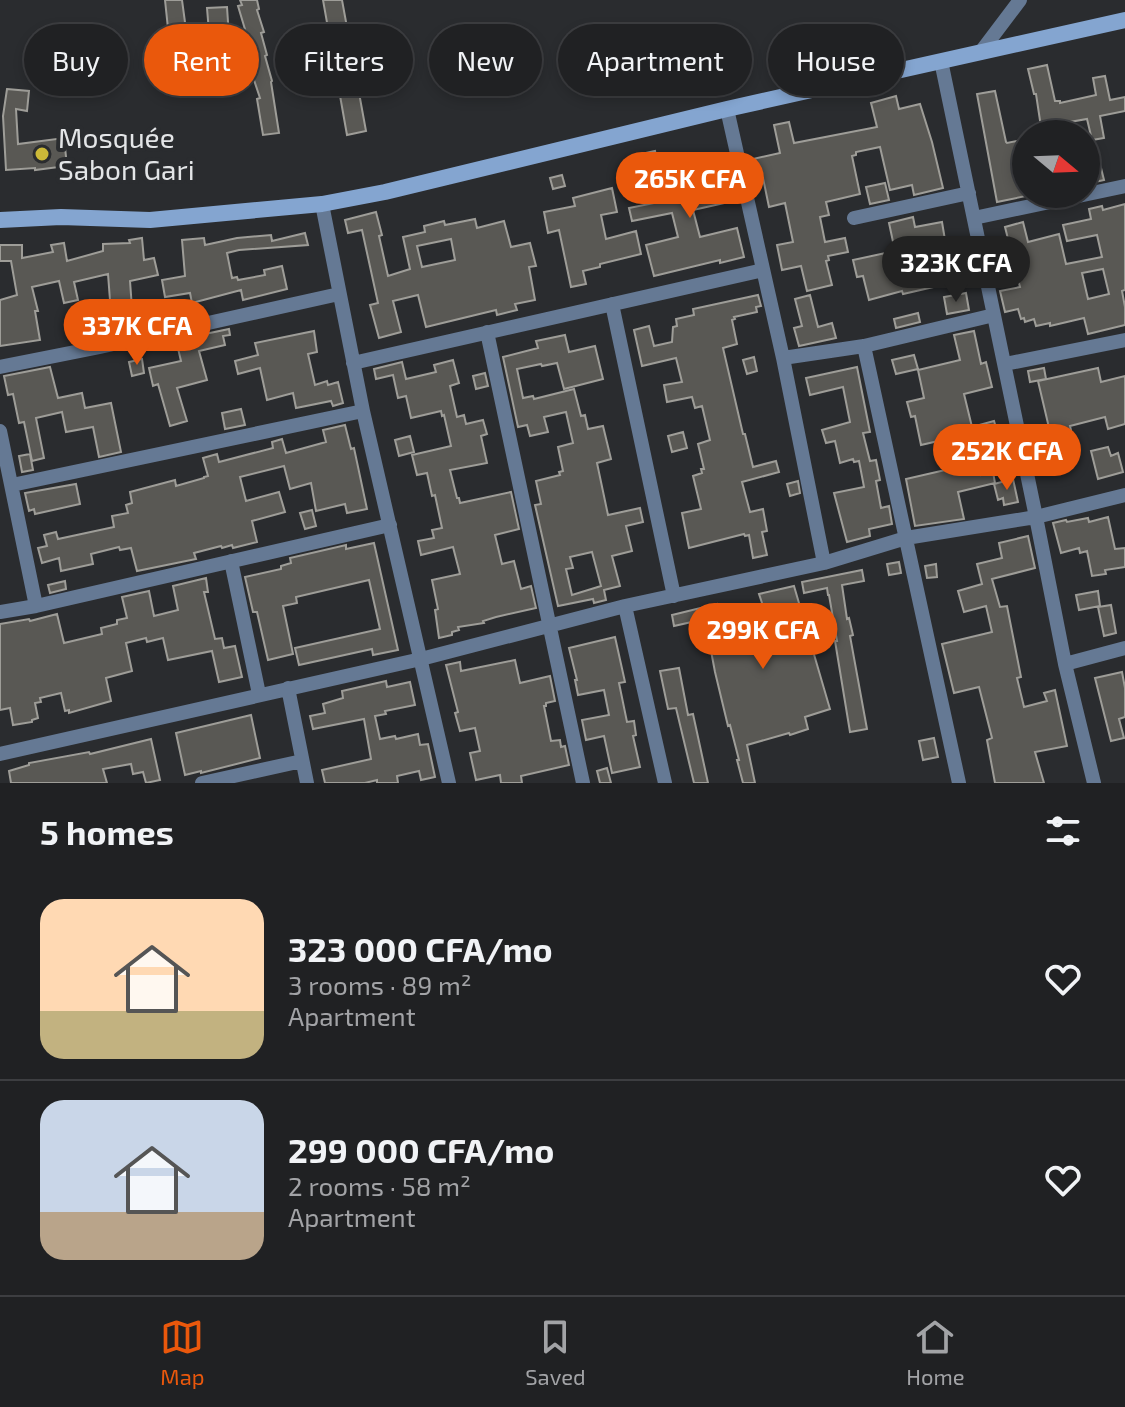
<!DOCTYPE html>
<html lang="en">
<head>
<meta charset="utf-8">
<style>
  :root { --surface:#202123; --page:#2d2e30; --text:#f1f3f6; --muted:#a2a3a6; --line:#3d3e41; --accent:#ea580c }
  body { margin:0; font-family:"Exo 2",sans-serif; background:var(--page); color:var(--text); height:100vh; display:flex; flex-direction:column; font-size:30px; white-space:nowrap }
  * { box-sizing:border-box; margin:0 }
  p { font-size:26px; color:var(--muted) }
  .icon { flex:none; width:44px; height:44px; fill:none; stroke:currentColor; stroke-width:2; stroke-linecap:round; stroke-linejoin:round }
  .map { position:relative; height:783px; overflow:hidden }
  .details { display:flex; flex-direction:column; background:var(--surface); flex:1 }
  .details>* { flex:none }
  .guide { position:absolute; left:24px; top:24px; width:1078px; height:72px; display:flex; gap:16px }
  .needle { width:52px; rotate:109deg }
  .fabs { position:absolute; left:1012px; top:120px; display:grid; gap:16px }
  .fabs a { display:grid; place-items:center; width:88px; height:88px; border-radius:50%; background:var(--surface); box-shadow:0 4px 12px #0003,0 0 0 2px var(--line); font-size:40px }
  .price { position:absolute; translate:-50% -68px; padding:0 18px; border-radius:28px; background:var(--accent); color:#fff; font-size:26px; line-height:52px; filter:drop-shadow(0 2px 4px #0008) }
  .price::after { content:''; position:absolute; left:50%; top:48px; width:24px; height:18px; margin-left:-12px; background:inherit; clip-path:polygon(0 0,100% 0,50% 100%) }
  .price.on { background:#222; color:#fff }
  ul { padding:0; list-style:none }
  li { display:flex; align-items:center; gap:24px; height:200px; padding:0 40px }
  li+li { border-top:2px solid var(--line) }
  li span { display:grid; place-items:center; flex:none; width:224px; height:160px; border-radius:24px; color:#555 }
  li>.icon { margin-inline-start:auto }
  span .icon { width:96px; height:96px; fill:#fffc; stroke-width:1 }
  li b { font-size:34px }
  h2 { display:flex; justify-content:space-between; align-items:center; height:96px; padding:0 40px; font-size:34px }
  .pill { padding:0 28px; border-radius:36px; background:var(--surface); box-shadow:0 4px 12px #0003,0 0 0 2px var(--line); font-size:28px; line-height:72px }
  .pill.on { background:var(--accent); color:#fff }
  .menu { display:flex; justify-content:space-around; align-items:center; height:112px; border-top:2px solid var(--line); background:var(--surface); font-size:22px; color:var(--muted) }
  .menu a { display:grid; justify-items:center; gap:4px }
  .menu .on { color:var(--accent) }
  .map>svg:first-child { display:block }
  .building { fill:#595854; stroke:#9e9d98; stroke-width:2; fill-rule:evenodd }
  .lines { fill:none; stroke-linecap:round; stroke-linejoin:round }
  .street { stroke:#657994; stroke-width:14 }
  .secondary { stroke:#84a5d0; stroke-width:16 }
  .poi-dot { fill:#ccb938; stroke:#2a2c2f; stroke-width:3 }
  .labels { text-anchor:middle; stroke-width:8; stroke-linejoin:round; paint-order:stroke }
  .poi-label { font-size:28px; fill:#e3e5e7; stroke:#2a2c2f; text-anchor:start }
</style>
</head>
<body>
<div class="map">
<svg width="1125" height="783" viewBox="0 0 1125 783">
  <rect width="100%" height="100%" fill="#2a2c2f"/>
  <path class="building" d="M165,0H182L187,37L169,38Z
    M240,0H257L259,9L257,10L264,32L261,33L267,55L265,56L272,81L271,82L279,133L263,135L257,99L260,98L250,68L256,66L238,6L242,5Z
    M323,0H342L366,131L347,135Z
    M227,7L231,67L212,69L207,8Z
    M1047,65L1055,101H1060V103L1096,95L1093,78L1105,76L1110,100L1125,97V111L1100,116L1104,138L1092,140L1087,119L1041,127L1036,94H1034L1028,69Z
    M7,89L29,91L27,111L16,109L18,144L64,138L67,166L35,170V168L6,170L3,116Z
    M995,91L1006,142L1007,143L1026,139V196L997,202L977,94Z
    M896,96L899,109L920,104L932,142L943,188L914,195L912,185L890,190L880,147L856,152V155L852,156L860,194L826,202L829,215L820,217L825,242L845,238L848,252L828,256L829,260L826,261L832,285L807,291L801,266L782,270L777,245L793,242L785,203L769,207L763,178L758,180L753,159L780,153L774,125L789,122L794,143L877,127L871,103Z
    M655,151L658,166L636,171L632,156Z
    M720,159L724,190L727,189L729,202L693,210L700,237L737,228L744,257L720,263V260L654,276L646,245L678,237L672,213L632,221L629,208L669,200L663,172Z
    M1100,164L1104,180L1086,184V167Z
    M562,175L565,186L553,189L550,178Z
    M885,183L889,200L870,204L866,187Z
    M612,188L617,212L601,215L606,239L636,231L641,254L600,264V267L583,271L586,284L571,287L559,230L548,233L544,212L575,206L573,198Z
    M1125,204V290L1122,291L1125,307V325L1088,334L1084,318L1050,326V323L1036,326L1034,319L1025,322L1024,318L1021,319L1018,309L1005,312L1000,291L1020,287L1005,227L1023,222L1028,242L1059,234L1066,264L1102,257L1097,235L1067,241L1063,225L1091,219L1089,209L1102,206L1103,210ZM1103,269L1109,294L1088,299L1082,273Z
    M376,212L382,235L379,236L388,276L410,269L403,237L425,232L424,226L444,221L445,225L475,219L477,228L504,221L511,247L530,243L536,266L529,267L535,300L515,304L517,310L497,315L496,310L426,327L418,295L393,301L401,332L379,338L370,305L378,303L362,230L348,233L345,220ZM451,239L455,260L422,267L417,246Z
    M913,217L915,227L942,222L947,252L958,249L962,266L935,273L938,286L903,294L902,291L869,300L863,276L857,277L853,260L895,251L889,223Z
    M305,233L308,245L239,250L227,253L232,278L237,277L238,280L265,275L264,270L282,266L287,289L243,300L241,290L192,303L190,293L165,297L162,280L185,276L182,240L204,238L205,245L237,238L271,235L272,241Z
    M142,238L144,260L154,258L158,275L130,281L133,322L119,326L112,300H110L108,274L74,282L78,300L64,303L59,281L32,287L38,311H35L40,340L0,346V300L17,295L11,261H0V245H22V258L53,252L51,245L64,243L67,261L103,251V244L130,243L129,240Z
    M966,293L969,310L947,314L944,297Z
    M758,295L761,306L756,307L757,312L734,317L735,319L732,320L737,344L723,348L743,434H745L753,467L776,461L779,472L742,482L750,512L763,509L767,531L762,532L767,555L753,558L749,535L745,536L744,534L689,548L682,513L701,509L693,476L702,473L701,469H704L698,444L710,440L702,406L695,408L692,397L667,402L664,385L682,382L676,358L642,366L634,330L649,326L654,346L672,342L673,327L677,326L676,319L694,315L693,309Z
    M810,295L818,327L832,323L836,338L799,346L794,328L802,326L795,299Z
    M89,310L94,332L71,339L68,326L79,323L77,313Z
    M918,313L920,322L896,328L894,319Z
    M229,329L230,335L223,336L225,345L199,351L207,380L177,388L187,421L170,426L158,384L153,386L149,368L181,361L176,340Z
    M314,331L317,352L308,354L315,385L327,381L328,385L338,382L343,403L333,406L331,401L296,408L293,393L267,400L260,368L238,374L235,361L258,355L255,343Z
    M974,331L981,364L986,362L992,387L964,394L972,427L994,421L998,434L973,441L981,475L993,472L995,483L958,492L964,519L915,526L906,479L954,468L947,439L921,445L915,416L911,417L907,402L924,398L918,370L960,360L954,335Z
    M565,335L569,352L595,346L603,379L564,389L557,363L542,366L541,364L517,369L523,398L533,396L534,399L574,389L581,416L585,415L588,429L603,426L611,459L597,463L608,515L640,508L643,522L626,526L632,551L612,556L620,586L604,590L606,600L594,603L593,599L558,606L535,505L541,504L536,481L560,475L559,472L563,471L558,447L573,443L566,412L544,417L548,432L530,436L527,425L518,427L503,357L538,348L536,341ZM592,552L601,586L572,595L566,569L573,568L570,557Z
    M914,355L918,369L896,374L892,360Z
    M754,357L757,371L747,374L743,360Z
    M142,359L144,373L132,376L129,362Z
    M453,360L459,383L450,386L457,417L464,415L466,424L483,420L487,434L481,436L487,463L450,470L457,498H459L460,503L511,492L519,529L495,535L502,564L514,561L521,589L531,586L536,608L496,617L483,621L484,623L458,627L459,630L452,632V635L439,638L435,610L438,609L432,580L460,574L453,547L421,555L418,541L434,538L432,530L442,528L435,495L432,496L427,473L417,475L412,455L451,446L444,415L442,416L441,411L411,418L406,396L398,398L393,375L376,379L374,369L402,362L406,379L436,372L434,365Z
    M50,367L58,398L82,393L85,408L111,403L121,452L99,457L93,427L66,432L62,412L36,418L44,458L32,461L24,422L19,423L13,394L8,395L4,376Z
    M857,367L870,432L863,433L870,461L876,460L880,480L876,481L881,508L889,506L892,524L869,529L870,536L847,542L834,493L864,487L859,461L854,462L853,459L840,463L835,441L826,443L822,430L850,422L843,387L810,395L806,378Z
    M1044,368L1046,379L1030,382L1028,371Z
    M1098,368L1101,382L1125,376V424L1108,429L1105,417L1070,426L1076,451L1058,456L1051,431L1050,432L1038,381Z
    M485,373L488,386L476,389L473,376Z
    M241,409L245,425L225,429L222,413Z
    M345,425L351,449L354,448L367,509L347,513L345,504L316,511L311,483L290,489L284,466L240,477L246,501L279,492L285,512L252,521L257,542L233,548L232,545L222,548L221,546L194,553L196,559L137,571L131,548L120,550L119,547L91,554L93,564L61,571L59,558L42,563L38,548L47,546L44,535L56,532L58,539L114,527L112,516L128,513L126,505L132,503L130,492L175,480L176,486L204,478V477L208,476L203,458L217,454L219,462L273,448L272,442L282,439L286,453L326,442L323,430Z
    M683,432L687,448L672,452L668,436Z
    M410,436L414,452L399,456L395,440Z
    M1108,447L1111,456L1118,453L1123,472L1098,479L1091,451Z
    M30,454L33,470L22,472L19,456Z
    M1013,479L1018,502L1004,505L1003,498L998,500L994,484Z
    M798,481L800,493L790,496L787,484Z
    M76,484L80,504L35,514L34,509L29,511L25,493Z
    M312,510L316,526L305,529L300,513Z
    M1108,517L1115,549L1125,548V567L1105,570L1106,574L1092,576L1087,551L1080,553L1079,548L1061,553L1053,523L1066,520L1067,522L1088,518L1089,522Z
    M1028,536L1035,568L992,579L1000,607L1007,606L1021,677L1017,678L1024,707L1047,701L1044,693L1055,690L1067,746L1035,752L1044,783H995L987,740L992,738L979,687L954,693L942,644L992,632L986,606L964,612L958,591L982,584L977,564L1002,558L999,543Z
    M374,543L398,650L373,655L372,649L299,665L295,648L380,629L369,580L296,597L297,603L283,606L293,654L268,660L257,612H253L245,577L281,569V566L291,563L290,558L346,545V549Z
    M899,562L901,573L889,575L887,564Z
    M936,564L937,577L927,578L925,566Z
    M862,570L864,581L842,585L847,619L849,618L853,635L850,636L867,729L850,732L835,641H837L829,595H828L827,588L804,593L802,582Z
    M206,578L208,592H204L215,639L222,638L224,648L235,646L242,677L219,682L212,651L168,660L163,638L147,642L146,638L126,643L132,671L106,678L111,701L69,713V710L65,711L61,693L40,698L41,702L35,703L38,718L32,720V722L13,725L10,708L0,710V624L29,619L30,621L57,614L64,643L102,634L101,628L117,624V620L127,618L122,597L149,591L154,616L178,610L173,586Z
    M65,581L66,589L50,593L48,585Z
    M794,586L830,709L805,717L808,729L790,735L789,733L747,745L755,783H743L737,760H739L730,725L728,726L715,672L705,619L674,626L672,615L717,604L722,623L764,609L759,594Z
    M1098,591L1100,606L1079,610L1076,595Z
    M1111,605L1116,633L1104,636L1098,607Z
    M615,637L625,682L619,683L627,722L634,721L636,735L633,736L640,767L612,773L604,736L586,740L582,720L609,715L604,690L578,695L575,680H577L569,648Z
    M515,660L520,683L550,676L555,701L546,703V706H544L551,741L560,740L561,747L565,746L569,765L521,776L522,783H501L500,775L476,780L470,753L480,751L475,728L460,731L455,713L458,712L446,665L460,662L461,671Z
    M679,668L688,715L693,714L708,783H694L676,708L668,709L660,671Z
    M1122,672L1125,688V717L1119,719L1124,738L1111,741L1095,678Z
    M386,681L387,687L410,682L415,705L385,711L386,714L375,716L380,739L395,736L396,739L418,734L420,745L428,744L435,777L421,780L419,771L397,776L398,783H377V780L365,783H325L322,770L371,759L364,719L313,729L310,716L325,713L323,704L343,698L342,691Z
    M251,715L260,758L201,773V771L185,775L176,733Z
    M934,738L938,757L923,760L919,741Z
    M151,739L160,780L146,783L143,772L133,774L131,764L103,769L107,783H11L9,771L29,765V763L89,752L90,754Z
    M607,768L611,783H600L597,771Z"/>
  <g class="lines">
    <path class="street" d="M980,53L1020,0
      M941,61L1036,517L1065,664L1094,783
      M727,109L783,358L824,563
      M322,204L363,411L449,783
      M854,218L969,193
      M974,218L1125,186
      M612,304L674,596
      M487,332L583,783
      M864,346L959,783
      M783,358L864,346L994,315
      M353,363L763,270
      M1005,364L1125,340
      M0,367L100,347L339,294
      M0,431L36,606
      M12,485L363,411
      M231,561L259,694
      M625,606L665,783
      M0,612L36,606L390,525
      M1065,664L1125,648
      M288,688L307,783
      M0,754L421,659L625,606L824,563L906,538L1036,517L1125,495
      M202,783L302,761"/>
    <path class="secondary" d="M0,220L61,217L150,220L322,204L385,192L727,109L1125,20"/>
  </g>
  <circle class="poi-dot" cx="42" cy="154" r="8"/>
  <g class="labels">
    <g class="poi-label">
      <text x="58" y="148">Mosquée<tspan x="58" dy="32">Sabon Gari</tspan></text>
    </g>
  </g>
</svg>
<div class="fabs">
<a><svg class="needle" viewBox="-14 -14 28 28"><path d="M0-13l5 13h-10z" fill="#e53935"/><path d="M0 13l5-13h-10z" fill="#a2a3a6"/></svg></a>
</div>
<b class="price" style="left:690px;top:220px">265K CFA</b>
<b class="price on" style="left:956px;top:304px">323K CFA</b>
<b class="price" style="left:137px;top:367px">337K CFA</b>
<b class="price" style="left:1007px;top:492px">252K CFA</b>
<b class="price" style="left:763px;top:671px">299K CFA</b>
<div class="guide">
<a class="pill">Buy</a>
<a class="pill on">Rent</a>
<a class="pill">Filters</a>
<a class="pill">New</a>
<a class="pill">Apartment</a>
<a class="pill">House</a>
</div>
</div>
<section class="details">
<h2>5 homes<svg class="icon" aria-label="filters" viewBox="0 0 24 24"><path d="M4 7h16M4 17h16"/><circle cx="9" cy="7" r="2"/><circle cx="15" cy="17" r="2"/></svg></h2>
<ul>
<li><span style="background:linear-gradient(#ffd9b3 70%,#c2b280 0)"><svg class="icon" aria-label="home" viewBox="0 0 24 24"><path d="M3 11l9-7 9 7M6 9v11h12V9"/></svg></span><div><b>323 000 CFA/mo</b><p>3 rooms · 89 m²</p><p>Apartment</p></div><svg class="icon" aria-label="heart" viewBox="0 0 24 24"><path d="M12 20l-8-8c-3-5 5-10 8-4 3-6 11-1 8 4z"/></svg></li>
<li><span style="background:linear-gradient(#c9d6e8 70%,#b9a48a 0)"><svg class="icon" aria-label="home" viewBox="0 0 24 24"><path d="M3 11l9-7 9 7M6 9v11h12V9"/></svg></span><div><b>299 000 CFA/mo</b><p>2 rooms · 58 m²</p><p>Apartment</p></div><svg class="icon" aria-label="heart" viewBox="0 0 24 24"><path d="M12 20l-8-8c-3-5 5-10 8-4 3-6 11-1 8 4z"/></svg></li>
</ul>
</section>
<nav class="menu">
<a class="on"><svg class="icon" aria-label="map" viewBox="0 0 24 24"><path d="M3 6l6-2 6 2 6-2v14l-6 2-6-2-6 2zM9 4v14M15 6v14"/></svg>Map</a>
<a><svg class="icon" aria-label="saved" viewBox="0 0 24 24"><path d="M7 4h10v16l-5-4-5 4z"/></svg>Saved</a>
<a><svg class="icon" aria-label="home" viewBox="0 0 24 24"><path d="M3 11l9-7 9 7M6 9v11h12V9"/></svg>Home</a>
</nav>
</body>
</html>
